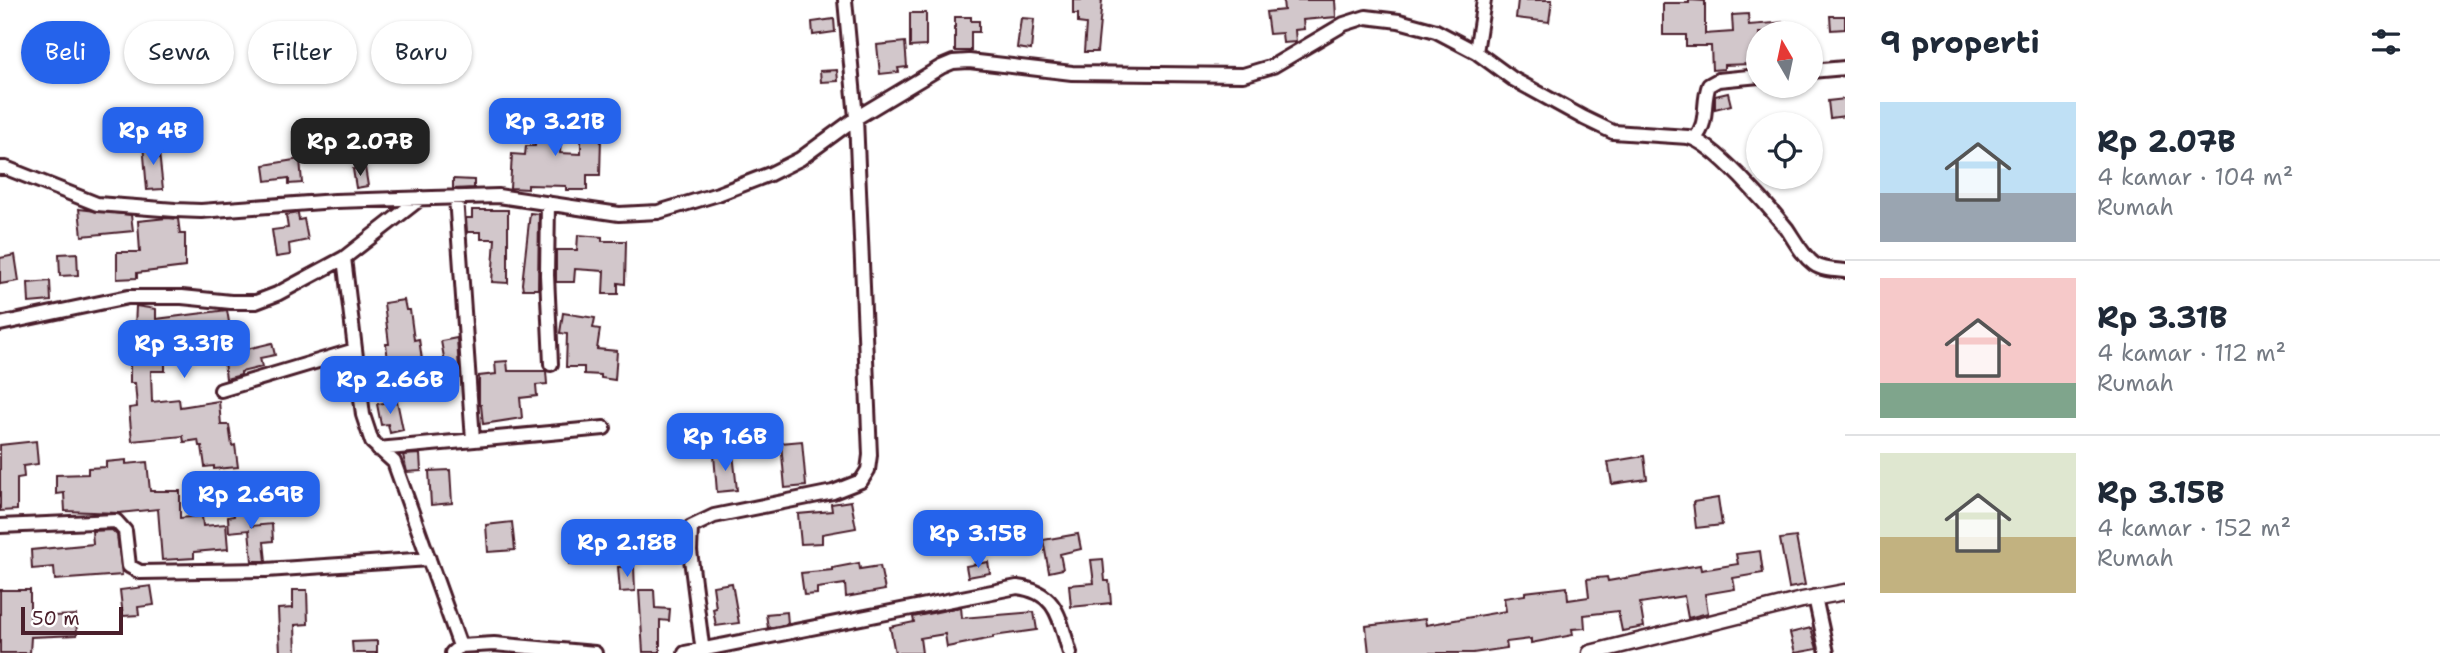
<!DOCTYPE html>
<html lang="id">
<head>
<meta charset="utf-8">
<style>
  :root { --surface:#fff; --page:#f2f2f3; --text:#1f2937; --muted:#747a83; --line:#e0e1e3; --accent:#2563eb }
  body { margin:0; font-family:"Shantell Sans",sans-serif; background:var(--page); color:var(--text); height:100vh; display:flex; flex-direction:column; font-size:26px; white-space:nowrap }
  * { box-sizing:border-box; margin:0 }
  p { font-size:23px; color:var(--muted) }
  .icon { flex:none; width:38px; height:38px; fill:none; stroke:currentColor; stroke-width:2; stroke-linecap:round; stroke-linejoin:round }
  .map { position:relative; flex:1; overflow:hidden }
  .details { display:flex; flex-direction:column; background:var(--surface); width:595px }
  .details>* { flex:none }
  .banner { position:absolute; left:21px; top:21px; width:665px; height:63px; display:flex; gap:14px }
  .needle { width:46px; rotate:351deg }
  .tools { position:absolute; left:1746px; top:21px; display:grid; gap:14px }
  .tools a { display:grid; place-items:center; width:77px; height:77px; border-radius:50%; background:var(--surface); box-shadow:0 2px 5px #0004; font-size:35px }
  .scale { position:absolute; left:21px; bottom:18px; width:102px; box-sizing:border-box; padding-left:7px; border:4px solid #4a1f2b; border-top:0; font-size:19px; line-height:24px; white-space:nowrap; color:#4a1f2b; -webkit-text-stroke:5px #fff; paint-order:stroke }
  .price { position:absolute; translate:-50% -60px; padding:0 16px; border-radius:14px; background:var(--accent); color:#fff; font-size:23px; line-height:46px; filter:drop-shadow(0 2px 4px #0008) }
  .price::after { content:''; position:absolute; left:50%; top:42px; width:21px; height:16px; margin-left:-10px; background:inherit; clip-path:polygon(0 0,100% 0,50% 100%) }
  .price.active { background:#222; color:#fff }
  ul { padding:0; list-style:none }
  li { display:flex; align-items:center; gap:21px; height:175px; padding:0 35px }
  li+li { border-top:2px solid var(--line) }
  li span { display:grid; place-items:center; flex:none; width:196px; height:140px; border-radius:0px; color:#555 }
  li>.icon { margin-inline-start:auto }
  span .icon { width:84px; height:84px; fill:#fffc; stroke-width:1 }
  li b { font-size:30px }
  h2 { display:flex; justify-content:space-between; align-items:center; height:84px; padding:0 35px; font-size:30px }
  .pill { padding:0 24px; border-radius:32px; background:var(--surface); box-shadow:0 2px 5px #0004; font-size:24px; line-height:63px }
  .pill.active { background:var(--accent); color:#fff }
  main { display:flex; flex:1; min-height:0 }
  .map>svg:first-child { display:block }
  .building { fill:#d2c7cb; stroke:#4a1f2b; stroke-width:2 }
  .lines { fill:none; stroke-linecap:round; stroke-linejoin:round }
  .minor-casing { stroke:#4a1f2b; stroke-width:18 }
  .tertiary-casing { stroke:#4a1f2b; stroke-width:19 }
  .minor { stroke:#fff; stroke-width:12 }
  .tertiary { stroke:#fff; stroke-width:14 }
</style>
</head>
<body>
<main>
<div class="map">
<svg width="1845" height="653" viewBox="0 0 1845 653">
  <rect width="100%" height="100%" fill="#fff"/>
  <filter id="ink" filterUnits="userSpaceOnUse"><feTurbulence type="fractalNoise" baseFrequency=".0143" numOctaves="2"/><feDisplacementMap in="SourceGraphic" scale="14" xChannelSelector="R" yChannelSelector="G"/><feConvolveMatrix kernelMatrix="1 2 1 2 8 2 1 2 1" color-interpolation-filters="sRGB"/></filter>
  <g filter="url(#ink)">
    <path class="building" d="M1073,0H1102L1097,52H1084L1086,24L1078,23V14H1073Z
      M1283,0H1335L1336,17L1303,20L1304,29L1295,30L1296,42L1283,43L1282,33L1269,34L1266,12L1284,10Z
      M1518,0H1552L1549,22L1516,18Z
      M1689,0L1705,1V34L1733,32L1732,15L1748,14L1749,25L1787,22V33H1759V48H1751V64L1724,65V69L1712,70L1711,46H1686V35H1663V3H1689Z
      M910,13H926V46L910,47Z
      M1830,16H1845V29L1831,30Z
      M955,17H971V21H979V32H971V51H955Z
      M1021,18L1034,19L1031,50L1017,48Z
      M834,19L835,32L813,35L812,22Z
      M905,42L907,67L898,68L899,72L880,74L877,45Z
      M837,70L838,81L821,82L820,71Z
      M1728,93L1731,105L1715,109V96Z
      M1845,99V116L1830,118L1828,101Z
      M537,109L564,110L560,153L581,154V136L601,137L600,175H587V190H566V186L528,185V189L510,188L512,154L525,155L526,146H535Z
      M158,143L163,189L147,190L143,144Z
      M300,159L302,183L289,184V178L266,181L264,165Z
      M365,167L368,186L356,188L353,169Z
      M453,179L474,180V188L453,189Z
      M79,209L131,215L133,231L82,236Z
      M472,210H508V283L492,282L495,239H481V232H467L466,218H472Z
      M298,213L299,220L304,219L308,240L289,244L290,255L276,257L272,230L288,228L286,215Z
      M530,213L539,214L538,289H523L522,284Z
      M167,218L178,219L180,234H185V267L137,273V278L117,279V252H140L138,221Z
      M578,235L602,237V241H626L625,284L618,283V294H603L604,271L575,269L574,282H556V250H577Z
      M77,253L78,275L60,276L59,254Z
      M15,255L19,281L0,284V258Z
      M50,281L51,301L29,303L28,283Z
      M404,300L406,310H410L414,340L419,339L424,373L409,376L407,365L389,368L386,344H389L384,303Z
      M136,306L156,309V319L227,310L234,352L272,343L275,355L260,358L262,367L241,372V375L226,379L224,362L213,363L212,348L208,349L206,340L182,343L183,349L165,351V371H151L152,402L179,399L180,407L219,401L221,425H229L232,446L235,445L238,467L214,469V466L205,467L202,446H199L198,440L184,442L183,436L132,441L129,408L137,407L135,383H130V353H123L124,327H135Z
      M563,313L595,318L593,328L600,329L597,349L617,351L615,380L601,378V375L584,374V367H566L567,334L560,333Z
      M457,338L459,371L447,374L441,341Z
      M507,361L508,371H546L547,384L536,385L537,396L520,398L522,418L483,424L481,405H479V376L496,374L495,362Z
      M397,401L403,430L390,433L388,424L381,425L377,404Z
      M36,441L38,464L23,466L24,477L17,478V510L0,511V445Z
      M802,441L806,486L785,488L781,443Z
      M733,453L737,490L717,492L714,455Z
      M420,454L421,471L407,472L403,455Z
      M1644,456L1647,479L1612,484L1608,462Z
      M126,460V464L147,462L150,491H180V518L202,516L203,526L226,524L228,549L194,552V558L162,560L158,509L119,513L65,511L64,493L56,494V475L88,474V468L106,467V462Z
      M450,470L452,503L431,505L429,471Z
      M1718,498L1722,525L1696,528L1693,502Z
      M851,501L856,528L822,534V543L801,544L798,514L832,511L831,504Z
      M249,504L251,526L272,524L273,541L264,542L266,561H252L249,530L229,532L228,517L234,516L233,505Z
      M512,522L515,550L488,552L486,525Z
      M112,530L117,535L122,575L55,580L54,567L32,569L31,550L93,544L92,531Z
      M1078,534L1081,549L1060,554L1063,569L1049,572L1043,540Z
      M1796,537L1805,585L1789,588L1780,539Z
      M590,539L591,564L569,565L568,540Z
      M1760,551L1763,573L1733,578L1735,589L1705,594L1708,613L1688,618L1684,596L1640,603L1644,627L1622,631L1618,611L1584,615L1585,628L1572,629L1573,635L1531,643V639L1506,642L1507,648L1473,653H1369L1366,626L1425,619L1426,625L1506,611L1504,598L1525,595V592L1567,587L1568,600L1589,597L1587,579L1607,577L1608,581L1700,565L1701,570L1738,564L1736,554Z
      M1103,559L1105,581H1109L1111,603L1071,607L1069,585L1094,583L1091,560Z
      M988,562L990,573L968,577L966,566Z
      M859,563L860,569L880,566L885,590L846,597L845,584L817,588V594L804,595L801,573L832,570V568Z
      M634,566L635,591L620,592L618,567Z
      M732,583L739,623L716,626L713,609L716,608L713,586Z
      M151,586L154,605L138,607L139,615L123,616L120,590Z
      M0,590H30V617L76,615L77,635L31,637L30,653H0Z
      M293,590H307L308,624L295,625L296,653H280L278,609L293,608Z
      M639,590H654L655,608L670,609L669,621L660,620V652H643Z
      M961,607L962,618L1034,612L1037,630L993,636V638L947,647L945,634L920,638L922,653H895L890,627L914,622L913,617Z
      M787,612L788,624L768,628L766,614Z
      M1811,628L1817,649L1795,653L1790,633Z
      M377,641V653H353L352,642Z"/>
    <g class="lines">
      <defs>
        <path id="minor" d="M1476,52L1484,0
          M1811,71L1845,68
          M1695,138C1709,123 1702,103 1709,85L1718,80L1759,76
          M0,168H6L97,204L175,210L201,211L335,201L498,196L619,214L658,212L718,194L770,174L800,159L856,118L941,67L953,62L969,61L1072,73L1243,75L1273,66L1344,24L1366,17L1399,21L1436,31L1476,52L1513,79L1584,118L1613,132L1688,137C1713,142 1770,208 1787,229C1795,241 1802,255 1814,264C1822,270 1835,270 1845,271
          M456,197L473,440
          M548,203L547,275L551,364
          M344,258L363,415L372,442L394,462L460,646
          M0,324L128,297H182L231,302H256L277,294L344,258L421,198
          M221,390L355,350
          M378,449L604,428
          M0,526L116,521L125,531L129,566L140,572L266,570L429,559
          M1815,597L1827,653
          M452,653L460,646L494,644L595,653
          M685,653L1017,587C1058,592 1059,619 1070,653
          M703,653L690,551L691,527L714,516L833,492L861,481L868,470L870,455L856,118L845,0"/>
        <path id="tertiary" d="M1590,653L1802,600L1845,592"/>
      </defs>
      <use href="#minor" class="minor-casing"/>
      <use href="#tertiary" class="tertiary-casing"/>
      <use href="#minor" class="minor"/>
      <use href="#tertiary" class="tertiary"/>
    </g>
  </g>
</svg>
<div class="tools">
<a><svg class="needle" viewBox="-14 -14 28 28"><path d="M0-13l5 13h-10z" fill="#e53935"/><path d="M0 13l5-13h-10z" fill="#747a83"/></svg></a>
<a><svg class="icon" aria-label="locate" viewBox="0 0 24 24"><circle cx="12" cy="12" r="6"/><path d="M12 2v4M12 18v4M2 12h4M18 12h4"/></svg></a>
</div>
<div class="scale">50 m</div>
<b class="price" style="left:555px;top:158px">Rp 3.21B</b>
<b class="price" style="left:153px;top:167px">Rp 4B</b>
<b class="price active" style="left:360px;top:178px">Rp 2.07B</b>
<b class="price" style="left:184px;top:380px">Rp 3.31B</b>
<b class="price" style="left:390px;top:416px">Rp 2.66B</b>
<b class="price" style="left:725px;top:473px">Rp 1.6B</b>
<b class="price" style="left:251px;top:531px">Rp 2.69B</b>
<b class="price" style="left:978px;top:570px">Rp 3.15B</b>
<b class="price" style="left:627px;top:579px">Rp 2.18B</b>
<div class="banner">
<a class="pill active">Beli</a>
<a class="pill">Sewa</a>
<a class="pill">Filter</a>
<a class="pill">Baru</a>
</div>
</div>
<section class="details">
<h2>9 properti<svg class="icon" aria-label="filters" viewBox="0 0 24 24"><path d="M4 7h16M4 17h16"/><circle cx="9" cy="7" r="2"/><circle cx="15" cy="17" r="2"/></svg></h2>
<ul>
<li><span style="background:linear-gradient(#bfe0f5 65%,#9aa5b1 0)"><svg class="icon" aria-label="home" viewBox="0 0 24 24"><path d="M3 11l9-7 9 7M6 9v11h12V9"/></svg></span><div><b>Rp 2.07B</b><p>4 kamar · 104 m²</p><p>Rumah</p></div></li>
<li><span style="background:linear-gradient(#f6c9c9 75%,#7fa58c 0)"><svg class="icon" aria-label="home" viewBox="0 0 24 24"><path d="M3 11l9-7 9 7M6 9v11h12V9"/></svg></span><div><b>Rp 3.31B</b><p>4 kamar · 112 m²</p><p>Rumah</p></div></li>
<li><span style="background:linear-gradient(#dfe7d0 60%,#c2b280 0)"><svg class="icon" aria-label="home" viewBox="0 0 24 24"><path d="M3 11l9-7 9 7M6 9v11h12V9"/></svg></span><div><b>Rp 3.15B</b><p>4 kamar · 152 m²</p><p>Rumah</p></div></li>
</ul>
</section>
</main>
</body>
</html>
